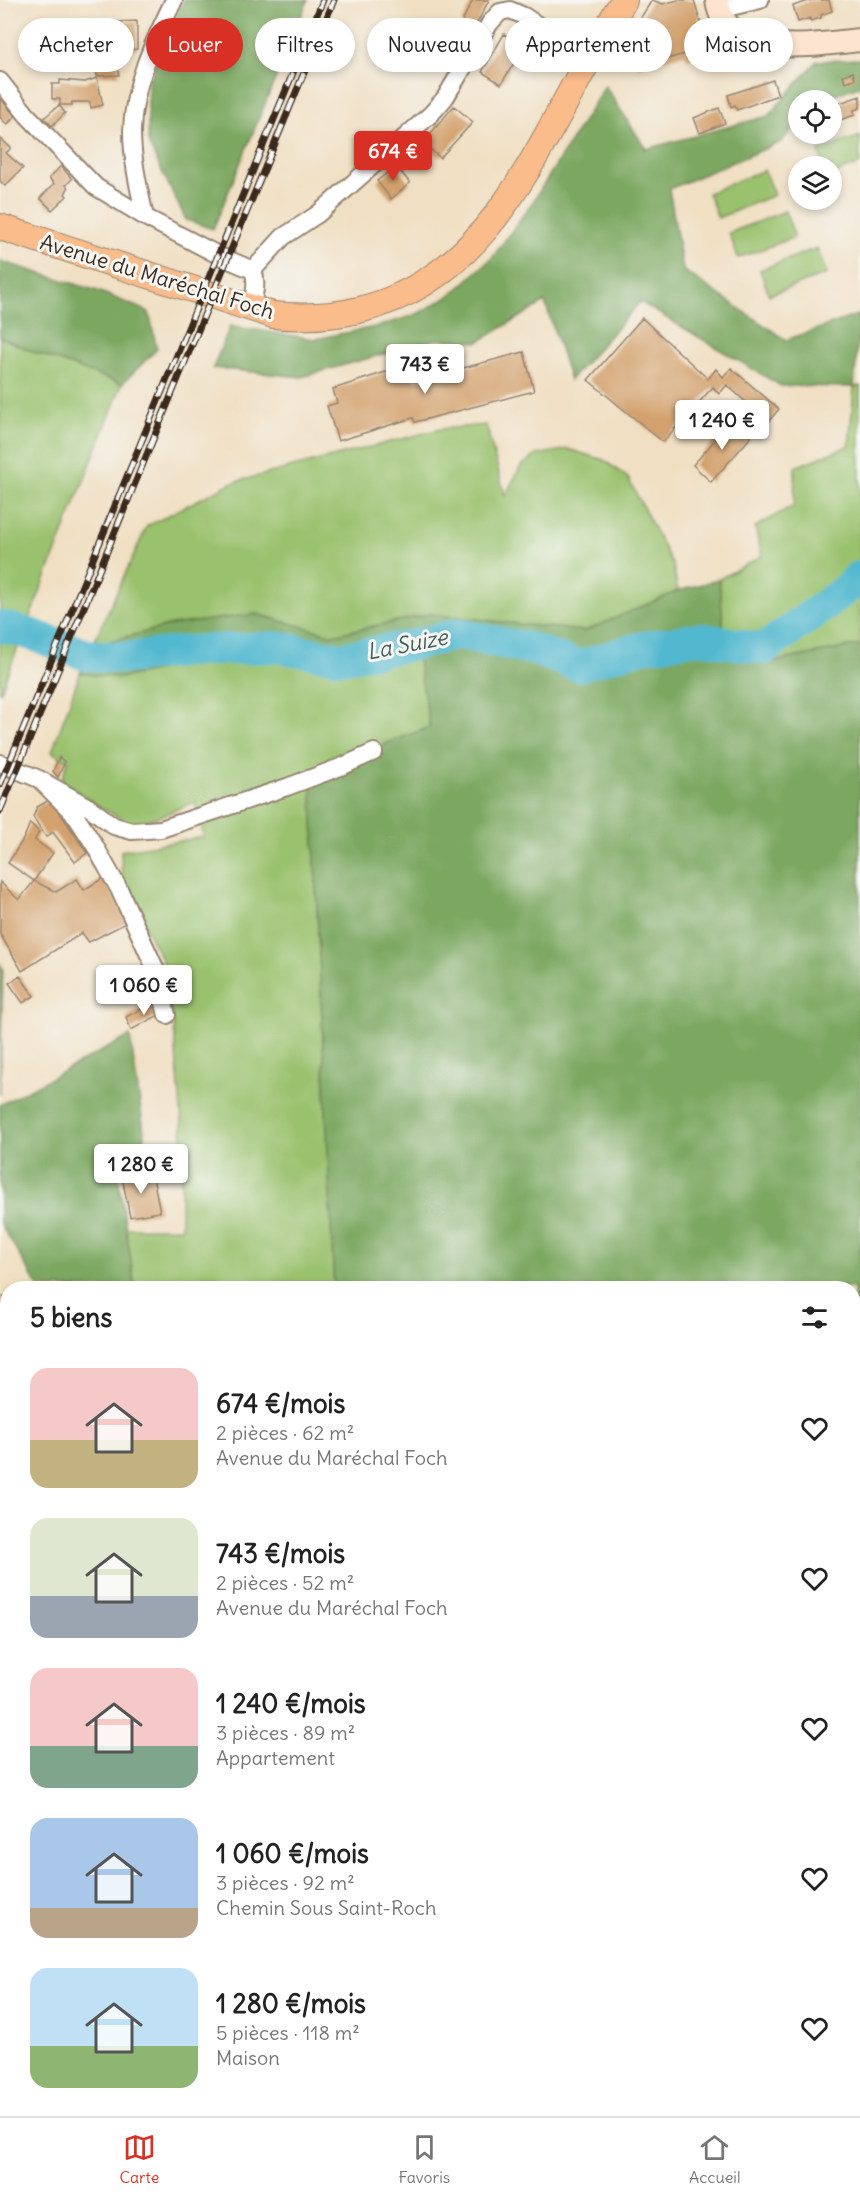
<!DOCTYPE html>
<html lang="fr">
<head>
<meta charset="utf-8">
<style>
  :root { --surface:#fff; --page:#f6f6f6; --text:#222; --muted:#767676; --line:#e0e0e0; --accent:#d93025 }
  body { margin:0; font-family:Delius,sans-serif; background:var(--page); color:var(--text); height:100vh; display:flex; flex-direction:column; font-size:22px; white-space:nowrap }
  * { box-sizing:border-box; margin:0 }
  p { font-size:20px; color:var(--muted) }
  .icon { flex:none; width:33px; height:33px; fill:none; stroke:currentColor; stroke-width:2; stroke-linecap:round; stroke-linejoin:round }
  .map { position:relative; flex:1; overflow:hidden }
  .side { position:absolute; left:0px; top:1281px; width:861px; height:836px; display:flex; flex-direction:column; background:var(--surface); border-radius:24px 24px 0 0; box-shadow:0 3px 9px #0003 }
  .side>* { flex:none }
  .guide { position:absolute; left:18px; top:18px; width:825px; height:54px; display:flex; gap:12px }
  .controls { position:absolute; left:788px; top:90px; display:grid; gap:12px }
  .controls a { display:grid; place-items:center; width:54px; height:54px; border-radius:50%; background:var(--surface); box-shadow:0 3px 9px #0003; font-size:30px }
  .price { position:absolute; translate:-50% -51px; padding:0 14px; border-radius:6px; background:#fff; color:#222; font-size:20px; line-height:39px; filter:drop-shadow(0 2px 3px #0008) }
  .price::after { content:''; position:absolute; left:50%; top:36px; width:18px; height:14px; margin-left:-9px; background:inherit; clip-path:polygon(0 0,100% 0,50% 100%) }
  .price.current { background:var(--accent); color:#fff }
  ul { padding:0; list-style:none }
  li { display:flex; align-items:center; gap:18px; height:150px; padding:0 30px }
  li span { display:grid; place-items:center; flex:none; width:168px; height:120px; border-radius:18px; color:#555 }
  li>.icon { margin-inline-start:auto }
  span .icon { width:72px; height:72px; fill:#fffc; stroke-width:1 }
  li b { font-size:26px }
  h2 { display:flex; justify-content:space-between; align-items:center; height:72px; padding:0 30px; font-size:26px }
  .tag { padding:0 21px; border-radius:27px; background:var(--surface); box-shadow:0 3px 9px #0003; font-size:21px; line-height:54px }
  .tag.current { background:var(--accent); color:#fff }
  .dock { display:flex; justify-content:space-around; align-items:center; height:84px; border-top:2px solid var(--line); background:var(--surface); font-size:16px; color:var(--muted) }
  .dock a { display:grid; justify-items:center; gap:3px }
  .dock .current { color:var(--accent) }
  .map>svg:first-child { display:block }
  .green { fill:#9ac16d; stroke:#6a7646; stroke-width:1.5 }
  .forest { fill:#7ba760; stroke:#5b683f; stroke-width:1.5 }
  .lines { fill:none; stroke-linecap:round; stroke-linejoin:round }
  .river { stroke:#51b8cf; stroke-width:32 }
  .building { fill:#d3a16d }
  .minor-casing { stroke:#968470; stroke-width:20 }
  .secondary-casing { stroke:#968470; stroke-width:26 }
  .primary-casing { stroke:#968470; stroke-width:28 }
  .minor { stroke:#fff; stroke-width:16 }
  .secondary { stroke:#fde4d1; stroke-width:22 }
  .primary { stroke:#fabc8b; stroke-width:26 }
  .rail-casing { stroke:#3b2a1e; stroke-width:7 }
  .rail { stroke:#f6f6f2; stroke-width:4.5; stroke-dasharray:14; stroke-linecap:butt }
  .labels { text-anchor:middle; stroke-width:6; stroke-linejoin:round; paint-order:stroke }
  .street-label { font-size:21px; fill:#3b2a1e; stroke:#f6f6f2 }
  .water-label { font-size:22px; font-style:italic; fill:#435c5c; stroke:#f6f6f2 }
</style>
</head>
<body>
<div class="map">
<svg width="860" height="2116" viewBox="0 0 860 2116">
  <rect width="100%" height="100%" fill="#f6f6f2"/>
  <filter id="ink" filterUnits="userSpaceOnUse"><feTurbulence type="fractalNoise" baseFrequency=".0167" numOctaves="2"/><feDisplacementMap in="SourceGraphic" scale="12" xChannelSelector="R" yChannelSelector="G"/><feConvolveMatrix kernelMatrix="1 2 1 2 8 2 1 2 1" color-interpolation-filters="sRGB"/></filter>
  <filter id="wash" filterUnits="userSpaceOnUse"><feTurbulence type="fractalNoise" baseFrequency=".008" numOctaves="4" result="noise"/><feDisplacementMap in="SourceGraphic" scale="24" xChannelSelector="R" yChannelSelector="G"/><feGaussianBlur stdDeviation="1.35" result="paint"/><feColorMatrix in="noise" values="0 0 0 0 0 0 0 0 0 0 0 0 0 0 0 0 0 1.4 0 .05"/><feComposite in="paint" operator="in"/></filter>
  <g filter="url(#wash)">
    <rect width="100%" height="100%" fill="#f0dfc2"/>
    <path class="green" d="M860,136V164L831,175V166H824L819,151Z
      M764,170L774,195L718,218L708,193Z
      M785,211L795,237L738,258L729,233Z
      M817,248L827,274L769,295L760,270Z
      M0,337L29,350L122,384L0,693Z
      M860,386V645L766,663L724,633L719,579L762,556L755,527L794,505L795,467L849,446L854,387Z
      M486,425L505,496L521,466L537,455L568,449L604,460L628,478L673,565L678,591L585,632L430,614L333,635L256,614L172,625L92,646L147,526L231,483L440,429Z
      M416,648L430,727L311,772L334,1288H135L126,1228H181L182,1123L173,1017L162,961L122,879L121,851L204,837L195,802C176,809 154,822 133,822C118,822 76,790 61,781L68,761L52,752L80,673L120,678L206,660L278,652L340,662Z"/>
    <path class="forest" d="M184,0H308L213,229L186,220L148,143V82Z
      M860,59V86L817,100H798V123L781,142L669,189L683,270L786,340L860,314L854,387L781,386L640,302L570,380L545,302L478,342L437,339L302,377L213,368L230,326L315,339L380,326L417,314L451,295L492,258L534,200L605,86L646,149L768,116L817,61Z
      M0,261L98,291L149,312L157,349L122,384L29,350L0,337Z
      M719,579L724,633L766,663L860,645V2116H0V1573L8,1574V2109H854V1288H334L311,772L430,727L416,648L340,662L278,652L206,660L120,678L80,673L92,646L172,625L256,614L333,635L430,614L585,631L678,591Z
      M0,963L3,969L0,1095Z
      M130,1036L145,1137L118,1176L135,1288H39L0,1223V1105Z"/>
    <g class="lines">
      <path class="river" d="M0,626L33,635L86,655L126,658L187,651L277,647L340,658L414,645L458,634L533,649L579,666L638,648L699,638L764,649L840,594L860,576"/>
    </g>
    <g id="blocks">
      <path class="building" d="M473,0H489L474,29L461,23Z
        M652,0L663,4L678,0H694L704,34L711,33L715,50L687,59L685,54L638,67L634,55L625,56V52L636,25Z
        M812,0H829L832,11L821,15V18L810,21V18L798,22L793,6Z
        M137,21V49L120,51L117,22Z
        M77,27L79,56L39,57L37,29Z
        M504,34L524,47L501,84L482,72Z
        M118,64L119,75L97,76L96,65Z
        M853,72L855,79L845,82L843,75Z
        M97,78L103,105L91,108L90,102H72V105H60V99H52V84H60V80L85,82Z
        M773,80L778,95L737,110L735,105L731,107L728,95Z
        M860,96V108L854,110L855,115L831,123V106Z
        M0,98L15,116L7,125L0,117Z
        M59,105L65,113L52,126L44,118Z
        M454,106L473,122L440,158L423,142Z
        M719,108L725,123L700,133L694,118Z
        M0,138L11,148L6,153L23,168L5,186L0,181Z
        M61,166L72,179L66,185L68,188L65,194L67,196L52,210L40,198L54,184L49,178Z
        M396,166L410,183L391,199L377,181Z
        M642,318L708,379L716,369L723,377L731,368L779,409L768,422L727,385L719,394L713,387L663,442L588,380Z
        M524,352L534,391L415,422L413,418L338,441L327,406L337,403L333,389L398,368L400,376L412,374L414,381Z
        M733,420L751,437L711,482L693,465Z
        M59,757L65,762L58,777L53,771Z
        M51,799L87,853L75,862L53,832L46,837L33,817L37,807Z
        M30,823L39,832L35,840L53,853L34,881L56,892L77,879L84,890L103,878L128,922L89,942L82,933L22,971L0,934V882L19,900L34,881L8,863L24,838Z
        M20,976L34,996L23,1003L9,983Z
        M157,1001L161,1014L131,1030L126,1017Z
        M152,1172L160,1212L130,1217L122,1177Z"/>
    </g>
  </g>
  <g filter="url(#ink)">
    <use href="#blocks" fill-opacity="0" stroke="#968470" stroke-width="1.5"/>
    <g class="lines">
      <defs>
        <path id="minor" d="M174,0C154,41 133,84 132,131C132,160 139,189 145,217L222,257L253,270C258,284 254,296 250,309
          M718,10L760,0
          M0,81L27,115L96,187L145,217
          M253,270L283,237L318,214L431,114L445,98L490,23L500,12L510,10L524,16L589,59
          M0,763L39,779L75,815L95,846L119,889L155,968L167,1015
          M39,779L90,808L114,826L132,831L161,829L287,787L343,766L374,752
          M0,1370L8,1363
          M0,1387L8,1392"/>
        <path id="secondary" d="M717,0C725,62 819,44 860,40"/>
        <path id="primary" d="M0,227L273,315C304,318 332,317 363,309C486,277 532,159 589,59C600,39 612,20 624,0
          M0,1310L8,1336
          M0,1559L8,1499"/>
      </defs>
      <use href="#minor" class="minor-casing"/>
      <use href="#secondary" class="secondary-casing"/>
      <use href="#primary" class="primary-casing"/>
      <use href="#minor" class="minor"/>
      <use href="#secondary" class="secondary"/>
      <use href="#primary" class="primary"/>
      <defs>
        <path id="rail" d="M0,785L323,0
          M0,811L334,0"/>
      </defs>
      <use href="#rail" class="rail-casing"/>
      <use href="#rail" class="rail"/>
    </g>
  </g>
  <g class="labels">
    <g class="street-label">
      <text transform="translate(157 277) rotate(17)" y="7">Avenue du Maréchal Foch</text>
    </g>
    <g class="water-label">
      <text transform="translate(407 644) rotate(-11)" y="8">La Suize</text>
    </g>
  </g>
</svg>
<div class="controls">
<a><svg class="icon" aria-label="locate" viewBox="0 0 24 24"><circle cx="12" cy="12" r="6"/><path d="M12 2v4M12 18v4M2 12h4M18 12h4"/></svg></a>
<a><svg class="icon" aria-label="layers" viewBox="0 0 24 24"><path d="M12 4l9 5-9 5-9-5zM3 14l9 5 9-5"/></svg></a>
</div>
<b class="price current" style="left:393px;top:182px">674 €</b>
<b class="price" style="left:425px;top:395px">743 €</b>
<b class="price" style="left:722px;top:451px">1 240 €</b>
<b class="price" style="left:144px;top:1016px">1 060 €</b>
<b class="price" style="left:141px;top:1195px">1 280 €</b>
<div class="guide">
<a class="tag">Acheter</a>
<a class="tag current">Louer</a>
<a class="tag">Filtres</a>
<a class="tag">Nouveau</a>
<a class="tag">Appartement</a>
<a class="tag">Maison</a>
</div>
<section class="side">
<h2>5 biens<svg class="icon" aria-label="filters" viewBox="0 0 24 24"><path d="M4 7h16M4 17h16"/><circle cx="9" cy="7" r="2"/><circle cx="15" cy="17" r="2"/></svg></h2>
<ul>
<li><span style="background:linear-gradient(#f6c9c9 60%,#c2b280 0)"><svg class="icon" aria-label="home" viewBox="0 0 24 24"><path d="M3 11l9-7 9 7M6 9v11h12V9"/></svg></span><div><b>674 €/mois</b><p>2 pièces · 62 m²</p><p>Avenue du Maréchal Foch</p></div><svg class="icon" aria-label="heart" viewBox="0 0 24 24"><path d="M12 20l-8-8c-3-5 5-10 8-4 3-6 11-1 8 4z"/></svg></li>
<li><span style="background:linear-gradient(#dfe7d0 65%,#9aa5b1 0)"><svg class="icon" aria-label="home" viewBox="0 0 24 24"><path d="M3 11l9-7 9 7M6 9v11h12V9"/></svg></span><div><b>743 €/mois</b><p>2 pièces · 52 m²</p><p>Avenue du Maréchal Foch</p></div><svg class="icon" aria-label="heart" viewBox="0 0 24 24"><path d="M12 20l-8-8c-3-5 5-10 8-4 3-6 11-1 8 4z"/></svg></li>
<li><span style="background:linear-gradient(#f6c9c9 65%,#7fa58c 0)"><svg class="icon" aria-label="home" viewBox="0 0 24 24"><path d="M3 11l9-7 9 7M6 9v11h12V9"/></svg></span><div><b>1 240 €/mois</b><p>3 pièces · 89 m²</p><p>Appartement</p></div><svg class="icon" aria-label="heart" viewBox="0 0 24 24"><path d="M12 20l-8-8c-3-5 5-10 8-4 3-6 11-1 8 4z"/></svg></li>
<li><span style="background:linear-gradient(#a9c7e8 75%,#b9a48a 0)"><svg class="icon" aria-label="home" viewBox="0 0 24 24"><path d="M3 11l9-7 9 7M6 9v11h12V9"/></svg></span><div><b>1 060 €/mois</b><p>3 pièces · 92 m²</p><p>Chemin Sous Saint-Roch</p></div><svg class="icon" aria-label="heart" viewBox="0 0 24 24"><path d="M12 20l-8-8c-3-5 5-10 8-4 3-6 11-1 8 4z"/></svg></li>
<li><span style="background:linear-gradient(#bfe0f5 65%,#8fb573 0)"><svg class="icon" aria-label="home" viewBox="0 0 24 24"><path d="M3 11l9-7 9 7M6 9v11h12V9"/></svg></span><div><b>1 280 €/mois</b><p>5 pièces · 118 m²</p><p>Maison</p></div><svg class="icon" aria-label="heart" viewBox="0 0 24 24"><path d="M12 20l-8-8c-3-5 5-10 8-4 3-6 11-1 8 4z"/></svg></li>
</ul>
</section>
</div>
<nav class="dock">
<a class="current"><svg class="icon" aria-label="map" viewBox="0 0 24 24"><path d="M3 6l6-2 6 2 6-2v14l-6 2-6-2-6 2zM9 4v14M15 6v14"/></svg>Carte</a>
<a><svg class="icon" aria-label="saved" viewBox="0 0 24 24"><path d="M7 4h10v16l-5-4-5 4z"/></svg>Favoris</a>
<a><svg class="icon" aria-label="home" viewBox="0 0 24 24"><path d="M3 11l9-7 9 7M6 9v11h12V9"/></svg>Accueil</a>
</nav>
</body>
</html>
